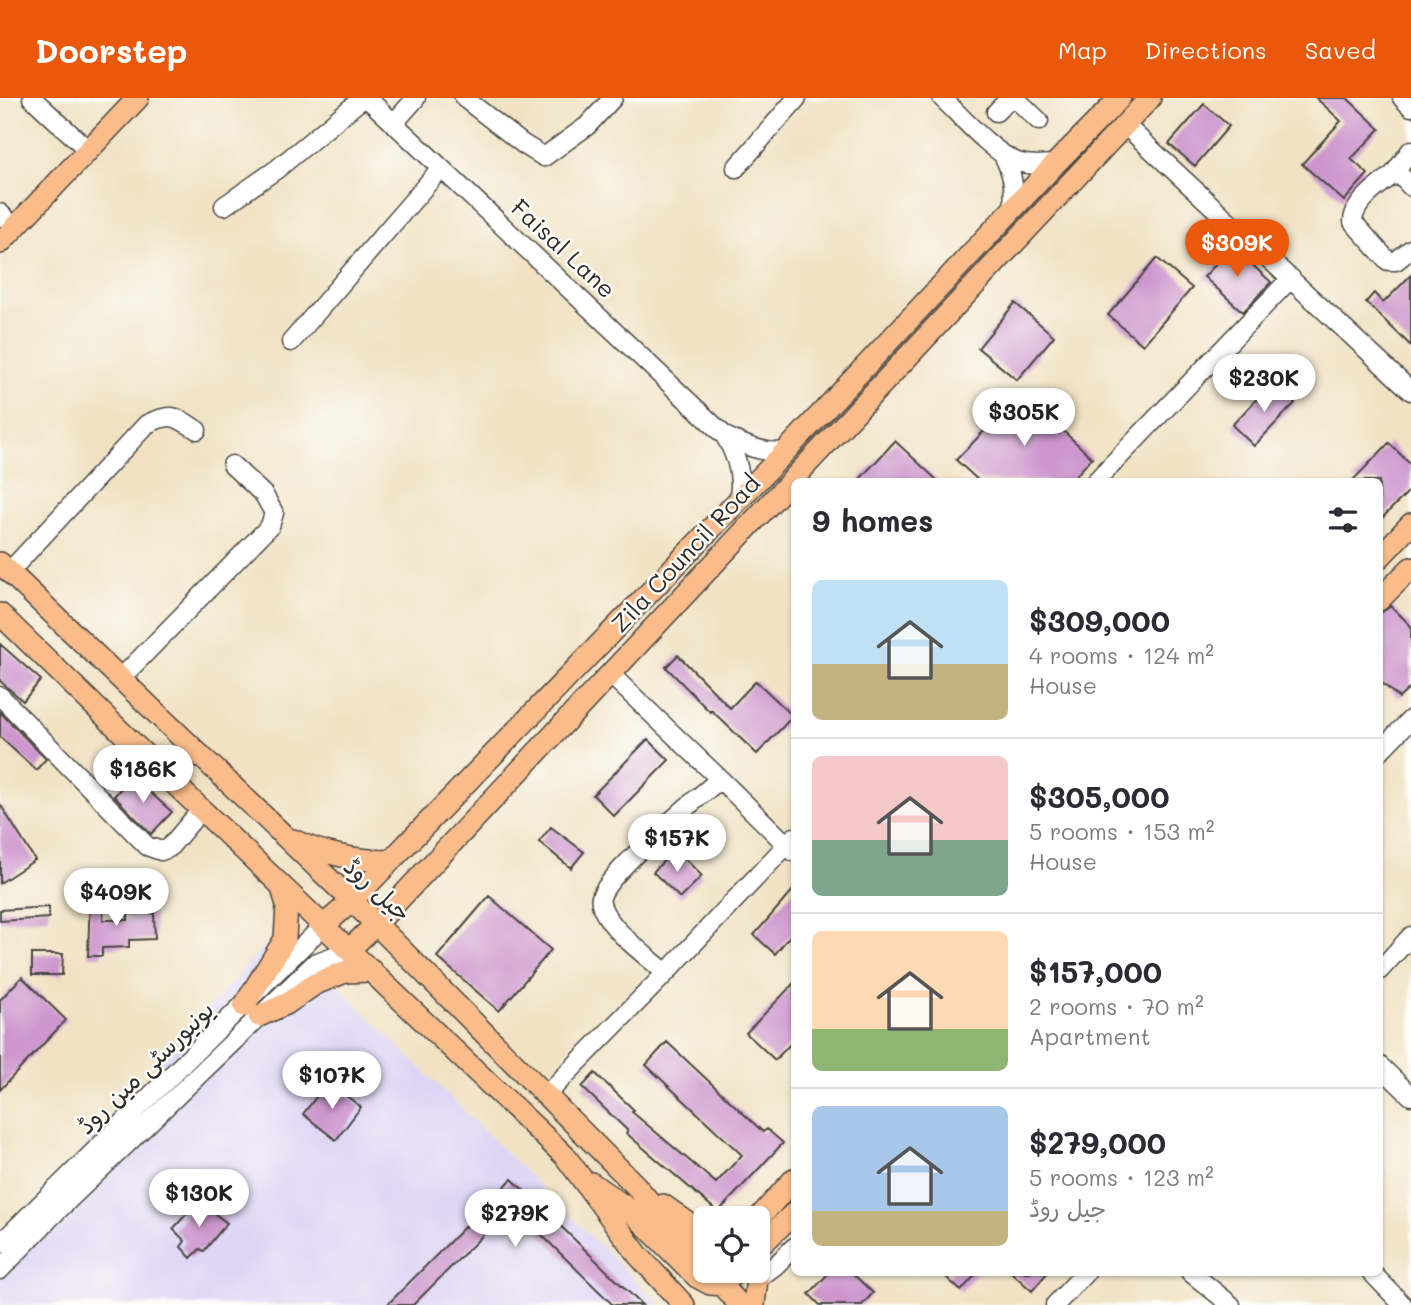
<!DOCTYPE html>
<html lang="en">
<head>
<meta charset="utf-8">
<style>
  :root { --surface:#fff; --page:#f2f2f3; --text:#2b2b33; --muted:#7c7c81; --line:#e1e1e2; --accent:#ea580c }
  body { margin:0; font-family:Mali,"Playpen Sans Arabic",sans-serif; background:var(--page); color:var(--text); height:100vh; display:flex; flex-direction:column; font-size:26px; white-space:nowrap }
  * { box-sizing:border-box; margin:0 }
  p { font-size:23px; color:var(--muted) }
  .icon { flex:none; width:38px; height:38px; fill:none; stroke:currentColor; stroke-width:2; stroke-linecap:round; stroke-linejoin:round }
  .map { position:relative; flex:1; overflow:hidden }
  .side { position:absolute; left:791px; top:380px; width:592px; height:798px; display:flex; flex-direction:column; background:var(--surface); border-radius:10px; box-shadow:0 2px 5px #0004 }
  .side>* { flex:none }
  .fabs { position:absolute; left:693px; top:1108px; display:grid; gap:14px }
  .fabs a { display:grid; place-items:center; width:77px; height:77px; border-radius:10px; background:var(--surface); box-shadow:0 2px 5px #0004; font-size:35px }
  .price { position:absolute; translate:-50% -60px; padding:0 16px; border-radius:24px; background:#fff; color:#222; font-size:23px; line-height:46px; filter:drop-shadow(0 2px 4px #0008) }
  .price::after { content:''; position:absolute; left:50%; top:42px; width:21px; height:16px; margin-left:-10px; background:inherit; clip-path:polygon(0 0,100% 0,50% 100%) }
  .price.on { background:var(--accent); color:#fff }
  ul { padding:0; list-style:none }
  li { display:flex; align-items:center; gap:21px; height:175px; padding:0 21px }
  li+li { border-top:2px solid var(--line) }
  li span { display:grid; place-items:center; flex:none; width:196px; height:140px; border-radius:10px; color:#555 }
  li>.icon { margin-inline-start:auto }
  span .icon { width:84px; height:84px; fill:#fffc; stroke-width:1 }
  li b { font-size:30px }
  h2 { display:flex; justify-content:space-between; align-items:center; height:84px; padding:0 21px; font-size:30px }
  header { display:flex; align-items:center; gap:42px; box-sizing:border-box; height:98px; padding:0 35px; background:var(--accent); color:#fff }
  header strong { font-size:33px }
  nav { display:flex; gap:38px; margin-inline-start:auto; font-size:24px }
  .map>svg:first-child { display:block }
  .built { fill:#ddd5f6 }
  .building { fill:#cd97ce }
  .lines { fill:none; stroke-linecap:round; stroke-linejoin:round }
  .minor-casing { stroke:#494642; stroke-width:21 }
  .major-casing { stroke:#494642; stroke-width:24 }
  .minor { stroke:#fff; stroke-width:18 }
  .major { stroke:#f9bc8a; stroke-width:21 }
  .labels { text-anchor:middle; stroke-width:5; stroke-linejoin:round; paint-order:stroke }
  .street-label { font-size:24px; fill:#2b2b2b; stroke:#fdfcf7 }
</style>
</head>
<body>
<header>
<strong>Doorstep</strong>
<nav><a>Map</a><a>Directions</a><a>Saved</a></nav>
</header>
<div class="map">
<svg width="1411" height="1207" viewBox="0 0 1411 1207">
  <rect width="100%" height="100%" fill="#fdfcf7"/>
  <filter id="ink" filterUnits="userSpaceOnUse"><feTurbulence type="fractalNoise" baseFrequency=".0143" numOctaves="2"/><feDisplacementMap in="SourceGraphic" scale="14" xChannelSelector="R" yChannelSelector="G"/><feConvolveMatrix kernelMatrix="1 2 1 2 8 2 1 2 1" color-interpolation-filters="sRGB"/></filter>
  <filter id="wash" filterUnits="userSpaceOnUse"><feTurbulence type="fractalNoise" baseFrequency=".00686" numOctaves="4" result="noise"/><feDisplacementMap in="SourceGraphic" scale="28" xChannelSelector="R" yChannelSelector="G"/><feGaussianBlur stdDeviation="1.57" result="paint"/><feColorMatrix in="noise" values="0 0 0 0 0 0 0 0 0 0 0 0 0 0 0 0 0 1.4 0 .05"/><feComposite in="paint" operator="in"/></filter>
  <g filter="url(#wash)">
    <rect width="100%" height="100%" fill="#f1e2c4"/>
    <path class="built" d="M280,831L457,1006L660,1207H0V1143Z"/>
    <g id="blocks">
      <path class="building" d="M1316,0H1347L1380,31L1351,61L1368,76L1344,103L1302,66L1341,23Z
        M1204,6L1229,28L1195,68L1169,46Z
        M1232,148L1271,184L1243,214L1204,179Z
        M1157,160L1192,190L1143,247L1108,217Z
        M1411,177V248L1366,204L1374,195L1383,205Z
        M1015,205L1054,238L1017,282L978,250Z
        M1273,284L1295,305L1254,348L1232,327Z
        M1022,294L1092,360L1071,383H979L956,362Z
        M895,343L938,383H858Z
        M1389,345L1411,367V391L1379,423V383H1352Z
        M1391,508L1411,528V589L1399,600L1379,582V516Z
        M0,546L41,582L23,603L0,583Z
        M678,557L730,610L756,583L793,618L757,656L711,612L710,614L666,569Z
        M0,614L46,661L36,672L0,639Z
        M648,641L669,662L614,718L593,697Z
        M132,678L172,714L151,736L114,698Z
        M0,706L35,762L0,785Z
        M551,729L584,754L571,770L539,744Z
        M675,751L702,778L680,800L653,774Z
        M794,791V833L775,856L754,837Z
        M90,796H104L103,822H128V816L154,815L155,841L129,842V849L102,850V858H88Z
        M489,798L551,852L499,913L437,859Z
        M49,809V820L0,823V812Z
        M32,856H63L62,877H32Z
        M22,879L66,922L0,992V902Z
        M794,885V942L775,962L746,935Z
        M667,944L763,1034L767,1031L783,1045L718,1114L626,1035L628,1033L582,989L595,975L634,1012L632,1014L716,1085L742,1057L646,967Z
        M328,984L361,1009L336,1042L303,1016Z
        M512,1081L642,1207H613L512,1108L413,1207H387Z
        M198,1103L227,1125L204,1153L200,1151L191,1160L181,1149L185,1143L173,1131Z
        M830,1174H851L873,1195L862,1207H820L809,1196Z
        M953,1174H978L961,1193L947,1180Z
        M1011,1174H1048L1032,1193Z"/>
    </g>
  </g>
  <g filter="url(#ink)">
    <use href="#blocks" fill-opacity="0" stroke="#494642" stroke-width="2"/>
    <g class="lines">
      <defs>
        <path id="minor" d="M32,0L88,52
          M367,0L725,338C737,358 744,379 738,403
          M464,0L523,46L544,59L587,28L613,0
          M942,0C963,20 991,53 1017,64C1030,68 1042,67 1055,66
          M1015,0L1039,23
          M1402,0L1411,9
          M996,14L1010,0
          M394,25L416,0
          M1125,27L1411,293
          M1003,57C1013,76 1015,90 1013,111
          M736,70L797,0
          M1393,77L1411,52
          M1411,89L1401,78L1393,77C1378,88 1353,105 1353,124L1388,163H1396L1411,151
          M224,108L277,71L363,0
          M0,115L15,130
          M291,244L441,70
          M725,338C745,348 763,355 785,354
          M1096,383L1291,180
          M9,474L147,326C172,314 175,318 197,332
          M610,576L720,681
          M120,581L270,428L274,415L264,397L232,367
          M0,598L147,748L161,753L169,750L201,712
          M1379,654L1411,621
          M1379,873L1411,838
          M666,875C648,859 610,832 602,809C601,806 600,802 601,799C608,775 698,699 720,681L794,754
          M1379,967L1411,998
          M546,997L666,875L794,739
          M0,1146L324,827
          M0,1172L50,1120L315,865L349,852
          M1190,1174L1231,1207
          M1371,1174L1403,1207
          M756,1182L776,1167L794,1149
          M1055,1207L1086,1174"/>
        <path id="major" d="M0,145L138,0
          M1379,460L1411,426
          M0,465L376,826L636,1088L705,1170
          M1379,502L1411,470
          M0,516L183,694L565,1058L638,1157L684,1207
          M293,742C325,757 355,762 390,763
          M324,827L351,804L785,354L1055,66L1120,0
          M349,852L376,826L1150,0
          M244,908L285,841L287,807L281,787
          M259,918L286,906L315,886L345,874L372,873
          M591,1085L630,1112L697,1179L710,1186L723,1187L737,1172
          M663,1107L694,1129L705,1132
          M758,1121L794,1081
          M758,1150L794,1115
          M714,1179L740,1207
          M754,1207L758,1172"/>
      </defs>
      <use href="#minor" class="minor-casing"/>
      <use href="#major" class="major-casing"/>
      <use href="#minor" class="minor"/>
      <use href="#major" class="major"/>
    </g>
  </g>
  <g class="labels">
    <g class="street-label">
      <text transform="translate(563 151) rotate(43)" y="8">Faisal Lane</text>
      <text transform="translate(686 456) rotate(-47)" y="8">Zila Council Road</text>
      <text transform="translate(377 792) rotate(43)" y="8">جیل روڈ</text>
      <text transform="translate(146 970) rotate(-44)" y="8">یونیورسٹی مین روڈ</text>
    </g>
  </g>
</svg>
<div class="fabs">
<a><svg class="icon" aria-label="locate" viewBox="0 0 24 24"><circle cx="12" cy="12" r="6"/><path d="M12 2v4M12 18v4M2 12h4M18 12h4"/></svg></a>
</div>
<b class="price on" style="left:1237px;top:181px">$309K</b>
<b class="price" style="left:1264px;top:316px">$230K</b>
<b class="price" style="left:1024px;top:350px">$305K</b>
<b class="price" style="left:143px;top:707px">$186K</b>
<b class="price" style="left:677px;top:776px">$157K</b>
<b class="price" style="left:116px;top:830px">$409K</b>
<b class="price" style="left:332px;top:1013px">$107K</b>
<b class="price" style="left:199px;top:1131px">$130K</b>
<b class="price" style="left:515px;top:1151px">$279K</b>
<section class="side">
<h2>9 homes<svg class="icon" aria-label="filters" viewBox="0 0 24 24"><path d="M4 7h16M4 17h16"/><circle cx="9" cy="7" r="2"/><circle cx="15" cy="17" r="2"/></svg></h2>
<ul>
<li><span style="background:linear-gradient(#bfe0f5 60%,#c2b280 0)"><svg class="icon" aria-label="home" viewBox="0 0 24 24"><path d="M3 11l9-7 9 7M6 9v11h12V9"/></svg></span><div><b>$309,000</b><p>4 rooms · 124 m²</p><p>House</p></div></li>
<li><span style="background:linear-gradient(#f6c9c9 60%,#7fa58c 0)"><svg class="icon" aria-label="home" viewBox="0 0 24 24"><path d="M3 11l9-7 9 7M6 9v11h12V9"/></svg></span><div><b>$305,000</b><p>5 rooms · 153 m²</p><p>House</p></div></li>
<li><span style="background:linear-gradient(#ffd9b3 70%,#8fb573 0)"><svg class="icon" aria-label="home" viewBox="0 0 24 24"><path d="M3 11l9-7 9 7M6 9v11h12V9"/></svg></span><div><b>$157,000</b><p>2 rooms · 70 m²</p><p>Apartment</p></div></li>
<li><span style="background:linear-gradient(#a9c7e8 75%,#c2b280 0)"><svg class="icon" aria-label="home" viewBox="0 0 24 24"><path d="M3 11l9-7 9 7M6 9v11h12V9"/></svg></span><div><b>$279,000</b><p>5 rooms · 123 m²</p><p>جیل روڈ</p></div></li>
</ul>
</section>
</div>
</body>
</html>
